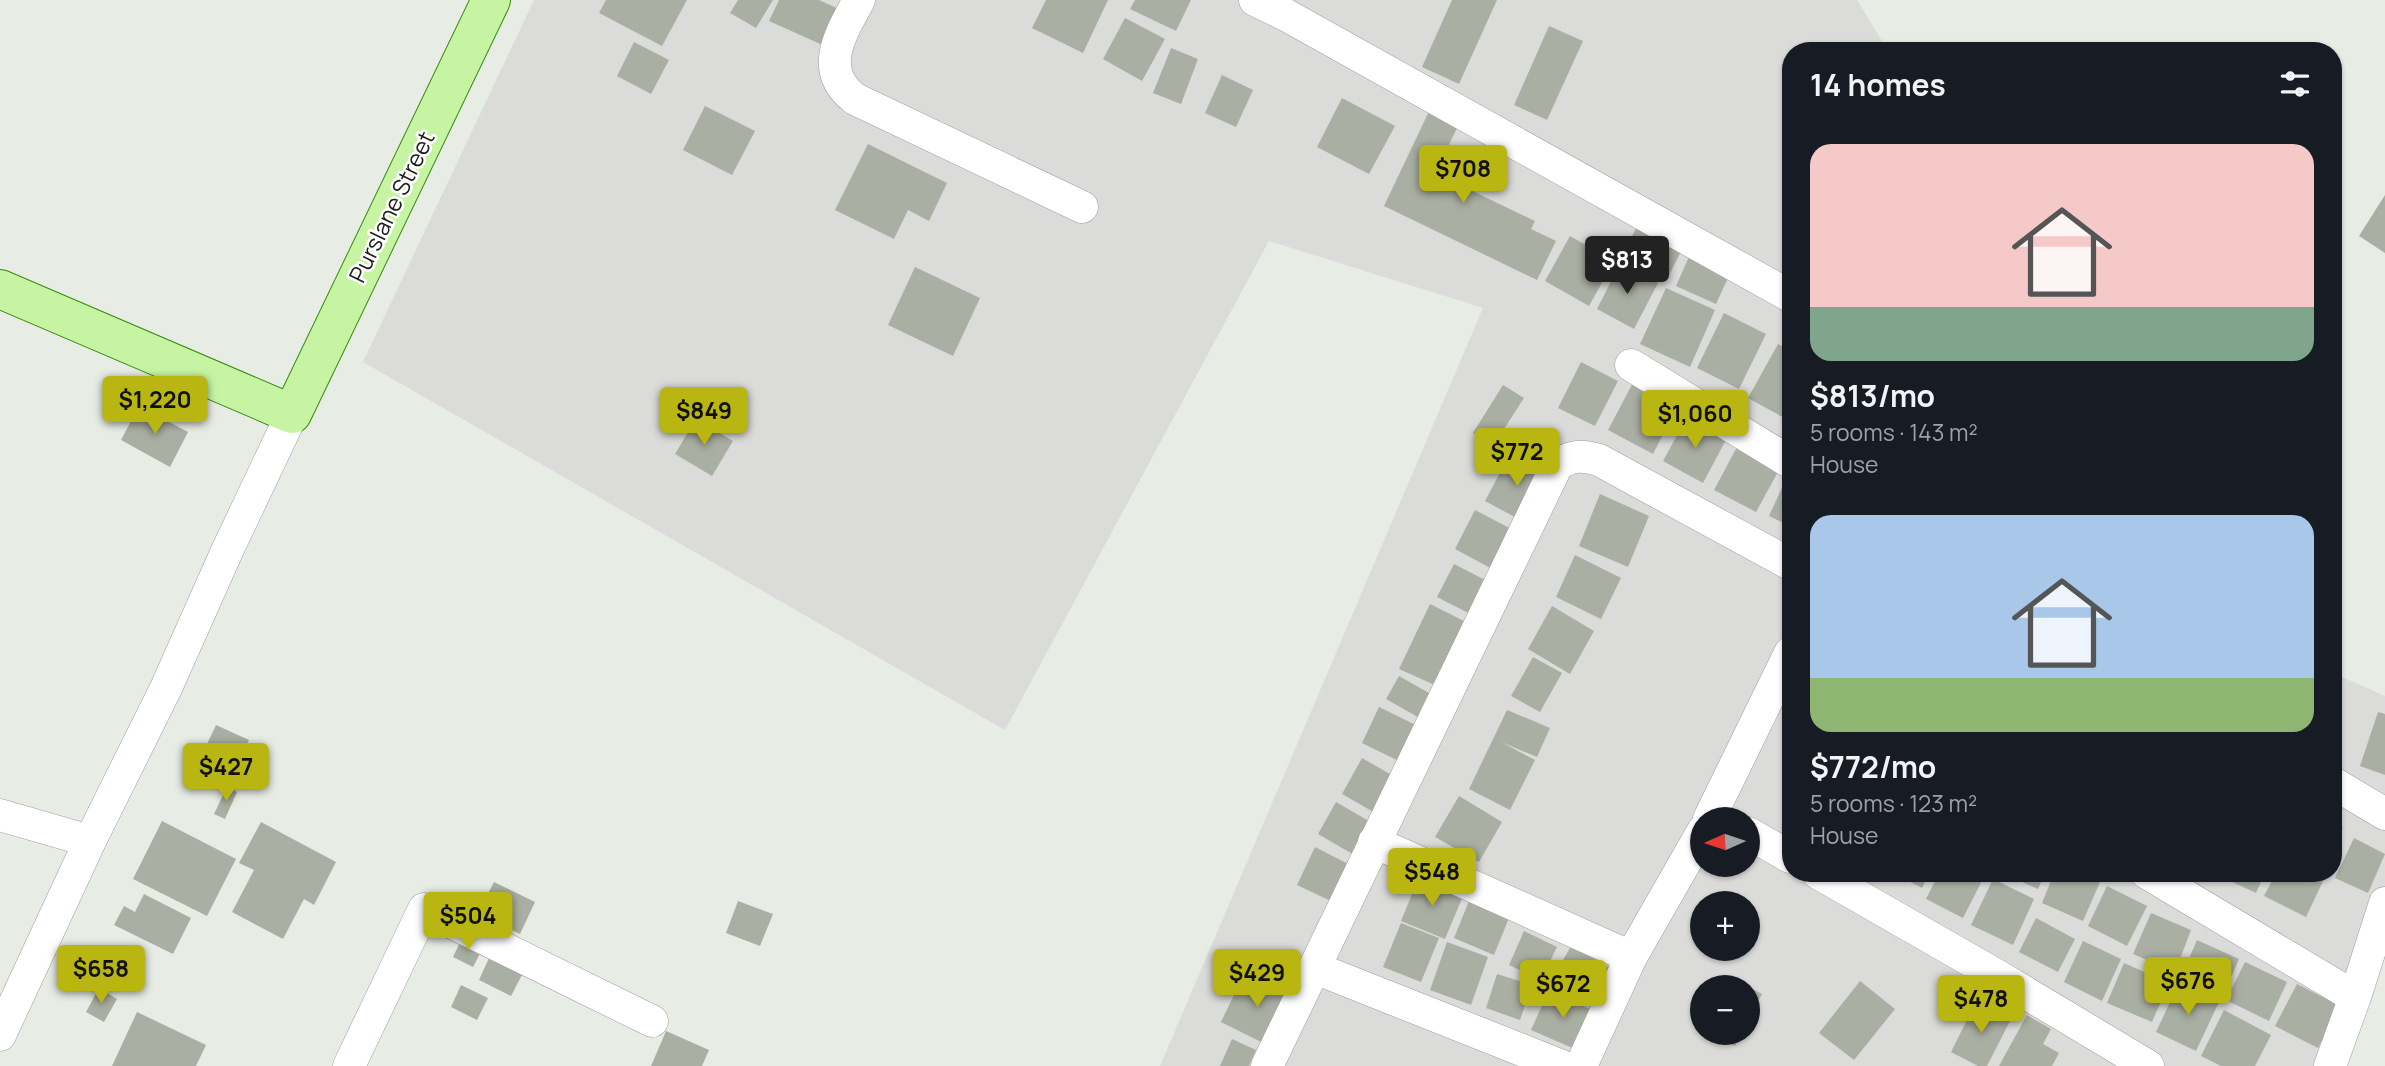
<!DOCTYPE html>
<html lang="en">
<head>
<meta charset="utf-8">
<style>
  :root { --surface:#171b24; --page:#20242c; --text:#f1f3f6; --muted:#9ea1a6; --accent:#bab611 }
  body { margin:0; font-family:Manrope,sans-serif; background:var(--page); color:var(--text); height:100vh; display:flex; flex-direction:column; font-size:26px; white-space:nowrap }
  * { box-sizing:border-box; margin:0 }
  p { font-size:23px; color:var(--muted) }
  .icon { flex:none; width:38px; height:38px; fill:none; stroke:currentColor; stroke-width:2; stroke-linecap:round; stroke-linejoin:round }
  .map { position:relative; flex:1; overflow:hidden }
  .panel { position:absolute; left:1782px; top:42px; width:560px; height:840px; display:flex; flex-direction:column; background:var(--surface); border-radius:28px; box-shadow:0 2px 5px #0004 }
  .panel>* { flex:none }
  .needle { width:46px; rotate:267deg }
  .fabs { position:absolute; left:1690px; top:807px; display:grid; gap:14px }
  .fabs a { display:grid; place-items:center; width:70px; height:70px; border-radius:50%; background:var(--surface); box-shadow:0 2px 5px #0004; font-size:35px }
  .price { position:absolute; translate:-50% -60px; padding:0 16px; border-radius:7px; background:var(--accent); color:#111; font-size:23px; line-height:46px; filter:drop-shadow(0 2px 4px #0008) }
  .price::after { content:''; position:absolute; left:50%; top:42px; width:21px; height:16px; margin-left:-10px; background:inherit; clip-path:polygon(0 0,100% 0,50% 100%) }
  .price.on { background:#222; color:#fff }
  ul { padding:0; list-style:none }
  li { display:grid; align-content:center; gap:14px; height:371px; padding:0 28px }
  li span { display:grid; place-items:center; height:217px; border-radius:21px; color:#555 }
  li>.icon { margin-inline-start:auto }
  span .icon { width:126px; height:126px; fill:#fffc; stroke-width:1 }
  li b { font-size:30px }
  h2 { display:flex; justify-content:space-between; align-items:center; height:84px; padding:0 28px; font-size:30px }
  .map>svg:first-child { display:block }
  .residential { fill:#dbdbda; fill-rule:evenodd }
  .building { fill:#aaafa3 }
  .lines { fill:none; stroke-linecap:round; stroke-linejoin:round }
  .minor-casing { stroke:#9e9e9e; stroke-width:33 }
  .primary-casing { stroke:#388a0d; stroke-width:40 }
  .minor { stroke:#fff; stroke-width:32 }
  .primary { stroke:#c7f4a3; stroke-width:38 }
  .labels { text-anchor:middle; stroke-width:5; stroke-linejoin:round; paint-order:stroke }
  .street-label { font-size:23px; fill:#1d1d1d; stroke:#fff }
</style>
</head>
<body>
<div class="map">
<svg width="2385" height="1066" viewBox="0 0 2385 1066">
  <rect width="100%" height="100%" fill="#e7ede4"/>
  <path class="residential" d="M534,0H1857L1888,51H1790V873H2333V673L2385,696V947L2342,1066H1160L1483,308L1269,241L1005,730L363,362ZM1703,819H1748V864H1703ZM1703,903H1748V948H1703ZM1703,987H1748V1032H1703Z"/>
  <path class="building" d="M606,0H687L662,46L599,13Z
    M738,0H773L756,28L730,13Z
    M779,0H819L843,11L827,47L769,21Z
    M1046,0H1108L1083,53L1032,28Z
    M1135,0H1191L1176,31L1130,9Z
    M1452,0H1497L1459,84L1422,67Z
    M1125,18L1165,39L1142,81L1103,59Z
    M1549,26L1583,41L1547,120L1514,105Z
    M634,42L669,60L651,94L617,76Z
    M1171,48L1198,59L1181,104L1153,93Z
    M1222,75L1253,90L1236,127L1205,113Z
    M1342,98L1395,126L1369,174L1317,147Z
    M1432,105L1461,120L1435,173L1535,221L1531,229L1556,241L1537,280L1384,206Z
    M705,106L755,131L732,175L683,150Z
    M868,144L947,183L929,221L908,210L894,239L835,210Z
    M2385,195V253L2359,236Z
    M1641,219L1686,242L1667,279L1622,255Z
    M1570,236L1614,261L1589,306L1545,281Z
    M1693,248L1733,267L1716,304L1676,286Z
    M1620,264L1658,283L1634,329L1597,309Z
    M915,267L980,298L953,356L888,325Z
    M1666,288L1715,310L1690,367L1640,344Z
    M1724,313L1766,334L1739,389L1697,368Z
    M1778,344L1790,351V421L1748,398Z
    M1581,362L1618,381L1595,426L1558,408Z
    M1635,379L1679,404L1653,454L1608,430Z
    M1503,385L1524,398L1493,446L1473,433Z
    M139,406L188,432L170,467L121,440Z
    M1687,417L1727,438L1703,483L1663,461Z
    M696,419L733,441L712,476L675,454Z
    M1737,447L1779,470L1756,512L1714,490Z
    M1510,454L1549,475L1524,522L1485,501Z
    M1785,481L1790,484V526L1769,516Z
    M1600,494L1649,516L1628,567L1579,546Z
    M1475,510L1517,532L1496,571L1455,549Z
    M1575,555L1621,578L1601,619L1556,597Z
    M1454,564L1495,585L1478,618L1437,597Z
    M1430,604L1474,626L1437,686L1399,669Z
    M1552,606L1594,631L1570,674L1528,649Z
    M1533,657L1562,673L1540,712L1511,696Z
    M1399,676L1436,697L1423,720L1386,699Z
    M1379,707L1424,729L1407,765L1362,743Z
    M1507,710L1550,728L1537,757L1501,742L1535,760L1510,810L1469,789Z
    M2378,712L2385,714V775L2360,766Z
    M216,725L249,740L233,777L199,761Z
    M1362,758L1397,778L1377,814L1342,794Z
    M227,787L237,792L225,819L214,814Z
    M1459,796L1502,822L1479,862L1435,837Z
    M1336,802L1374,824L1356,856L1318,834Z
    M162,821L236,859L207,916L133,879Z
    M261,822L336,862L314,905L304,899L283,939L232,912L254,870L239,863Z
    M2333,822L2343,827L2333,850Z
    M2354,838L2385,854L2368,893L2335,878Z
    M1315,847L1354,867L1337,904L1297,885Z
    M1893,873H1929L1922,888Z
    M1939,873L1985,875L1963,918L1926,899Z
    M2002,873H2045L2038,889Z
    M2054,873H2081L2100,882L2083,921L2042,903Z
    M2213,873H2265L2256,893Z
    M2276,873H2318L2325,877L2306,917L2264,896Z
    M1419,877L1463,896L1445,939L1401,921Z
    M1993,879L2034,899L2013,945L1971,925Z
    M494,882L535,902L520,934L478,913Z
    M2107,886L2147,906L2127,946L2088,926Z
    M144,894L191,918L173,954L114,925L124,906L135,912Z
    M1471,896L1511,913L1494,955L1454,938Z
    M738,901L773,914L760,946L726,933Z
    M2151,913L2191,930L2175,972L2133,954Z
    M2036,918L2075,939L2058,972L2019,952Z
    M1401,923L1439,938L1421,982L1383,967Z
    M1524,931L1557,947L1541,980L1509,965Z
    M462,938L483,948L473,967L453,957Z
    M2197,940L2239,959L2224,993L2182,975Z
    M2083,941L2121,959L2102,1001L2064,982Z
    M1447,942L1488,957L1471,1005L1430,990Z
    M1571,946L1614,970L1595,1003L1553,978Z
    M111,951L128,959L115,987L98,979Z
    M489,958L522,975L511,996L479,980Z
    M2245,962L2287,982L2269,1021L2226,1000Z
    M2124,963L2169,983L2152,1022L2107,1003Z
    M1245,972L1294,996L1269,1046L1221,1022Z
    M1497,974L1532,985L1520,1020L1486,1008Z
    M1728,976L1762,994L1748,1021V987H1722Z
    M1860,981L1895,1009L1854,1060L1819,1033Z
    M2179,983L2219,1002L2196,1051L2156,1032Z
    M2297,984L2340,1006L2318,1048L2275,1026Z
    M461,985L488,998L477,1020L451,1007Z
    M99,988L117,999L104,1022L86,1012Z
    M1549,990L1594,1011L1577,1050L1531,1030Z
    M1976,1002L2011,1019L1987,1066H1978L1951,1052Z
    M2224,1010L2271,1035L2255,1066H2221L2201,1056Z
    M137,1012L206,1045L196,1066H112Z
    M2027,1015L2051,1029L2043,1044L2059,1053L2052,1066H1999Z
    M666,1031L709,1050L702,1066H651Z
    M1710,1032H1742L1735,1046Z
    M1232,1039L1256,1050L1249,1066H1220Z"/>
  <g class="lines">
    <defs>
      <path id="minor" d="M859,0C841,33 817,70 855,99L1082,207
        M1255,0L1286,15L1790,296
        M1631,365L1790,462
        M2333,783L2385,814
        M0,815L90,841
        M1709,819L1790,653
        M1748,833L1790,857
        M1374,842L1631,957
        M1818,873L1996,975L2148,1066
        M2147,873L2355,997
        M1315,968L1562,1066
        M0,1035L90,841L166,688L227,551L292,414
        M349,1066L424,909L652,1021
        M1267,1066L1557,465C1572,455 1582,455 1599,460L1790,564
        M1581,1066L1631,957L1703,831
        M2330,1066L2355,997L2385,903"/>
      <path id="primary" d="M0,289L292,414L491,0"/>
    </defs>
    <use href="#minor" class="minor-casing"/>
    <use href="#primary" class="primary-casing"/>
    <use href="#minor" class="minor"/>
    <use href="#primary" class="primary"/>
  </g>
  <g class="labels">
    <g class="street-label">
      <text transform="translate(392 207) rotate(-64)" y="8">Purslane Street</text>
    </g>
  </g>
</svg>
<div class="fabs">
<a><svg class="needle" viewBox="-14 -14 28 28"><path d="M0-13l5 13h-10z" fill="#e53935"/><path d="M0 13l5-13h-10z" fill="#9ea1a6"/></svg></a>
<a>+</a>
<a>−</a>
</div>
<b class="price" style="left:1463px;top:205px">$708</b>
<b class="price on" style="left:1627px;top:296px">$813</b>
<b class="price" style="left:155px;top:436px">$1,220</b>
<b class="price" style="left:704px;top:447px">$849</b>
<b class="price" style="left:1695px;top:450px">$1,060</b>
<b class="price" style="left:1517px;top:488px">$772</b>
<b class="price" style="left:226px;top:803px">$427</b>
<b class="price" style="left:1432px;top:908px">$548</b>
<b class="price" style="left:468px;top:952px">$504</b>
<b class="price" style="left:101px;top:1005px">$658</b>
<b class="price" style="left:1257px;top:1009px">$429</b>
<b class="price" style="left:2188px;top:1017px">$676</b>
<b class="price" style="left:1563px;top:1020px">$672</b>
<b class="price" style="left:1981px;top:1035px">$478</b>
<section class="panel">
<h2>14 homes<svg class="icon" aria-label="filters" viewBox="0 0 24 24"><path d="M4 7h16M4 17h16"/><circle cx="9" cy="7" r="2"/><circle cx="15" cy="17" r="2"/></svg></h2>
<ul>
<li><span style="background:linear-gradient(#f6c9c9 75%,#7fa58c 0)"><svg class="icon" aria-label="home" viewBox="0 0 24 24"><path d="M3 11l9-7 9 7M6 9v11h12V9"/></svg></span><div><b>$813/mo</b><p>5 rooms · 143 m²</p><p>House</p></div></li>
<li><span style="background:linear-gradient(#a9c7e8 75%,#8fb573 0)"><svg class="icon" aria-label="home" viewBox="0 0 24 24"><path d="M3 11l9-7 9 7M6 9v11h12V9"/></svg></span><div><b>$772/mo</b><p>5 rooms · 123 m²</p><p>House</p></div></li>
</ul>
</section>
</div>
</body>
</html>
